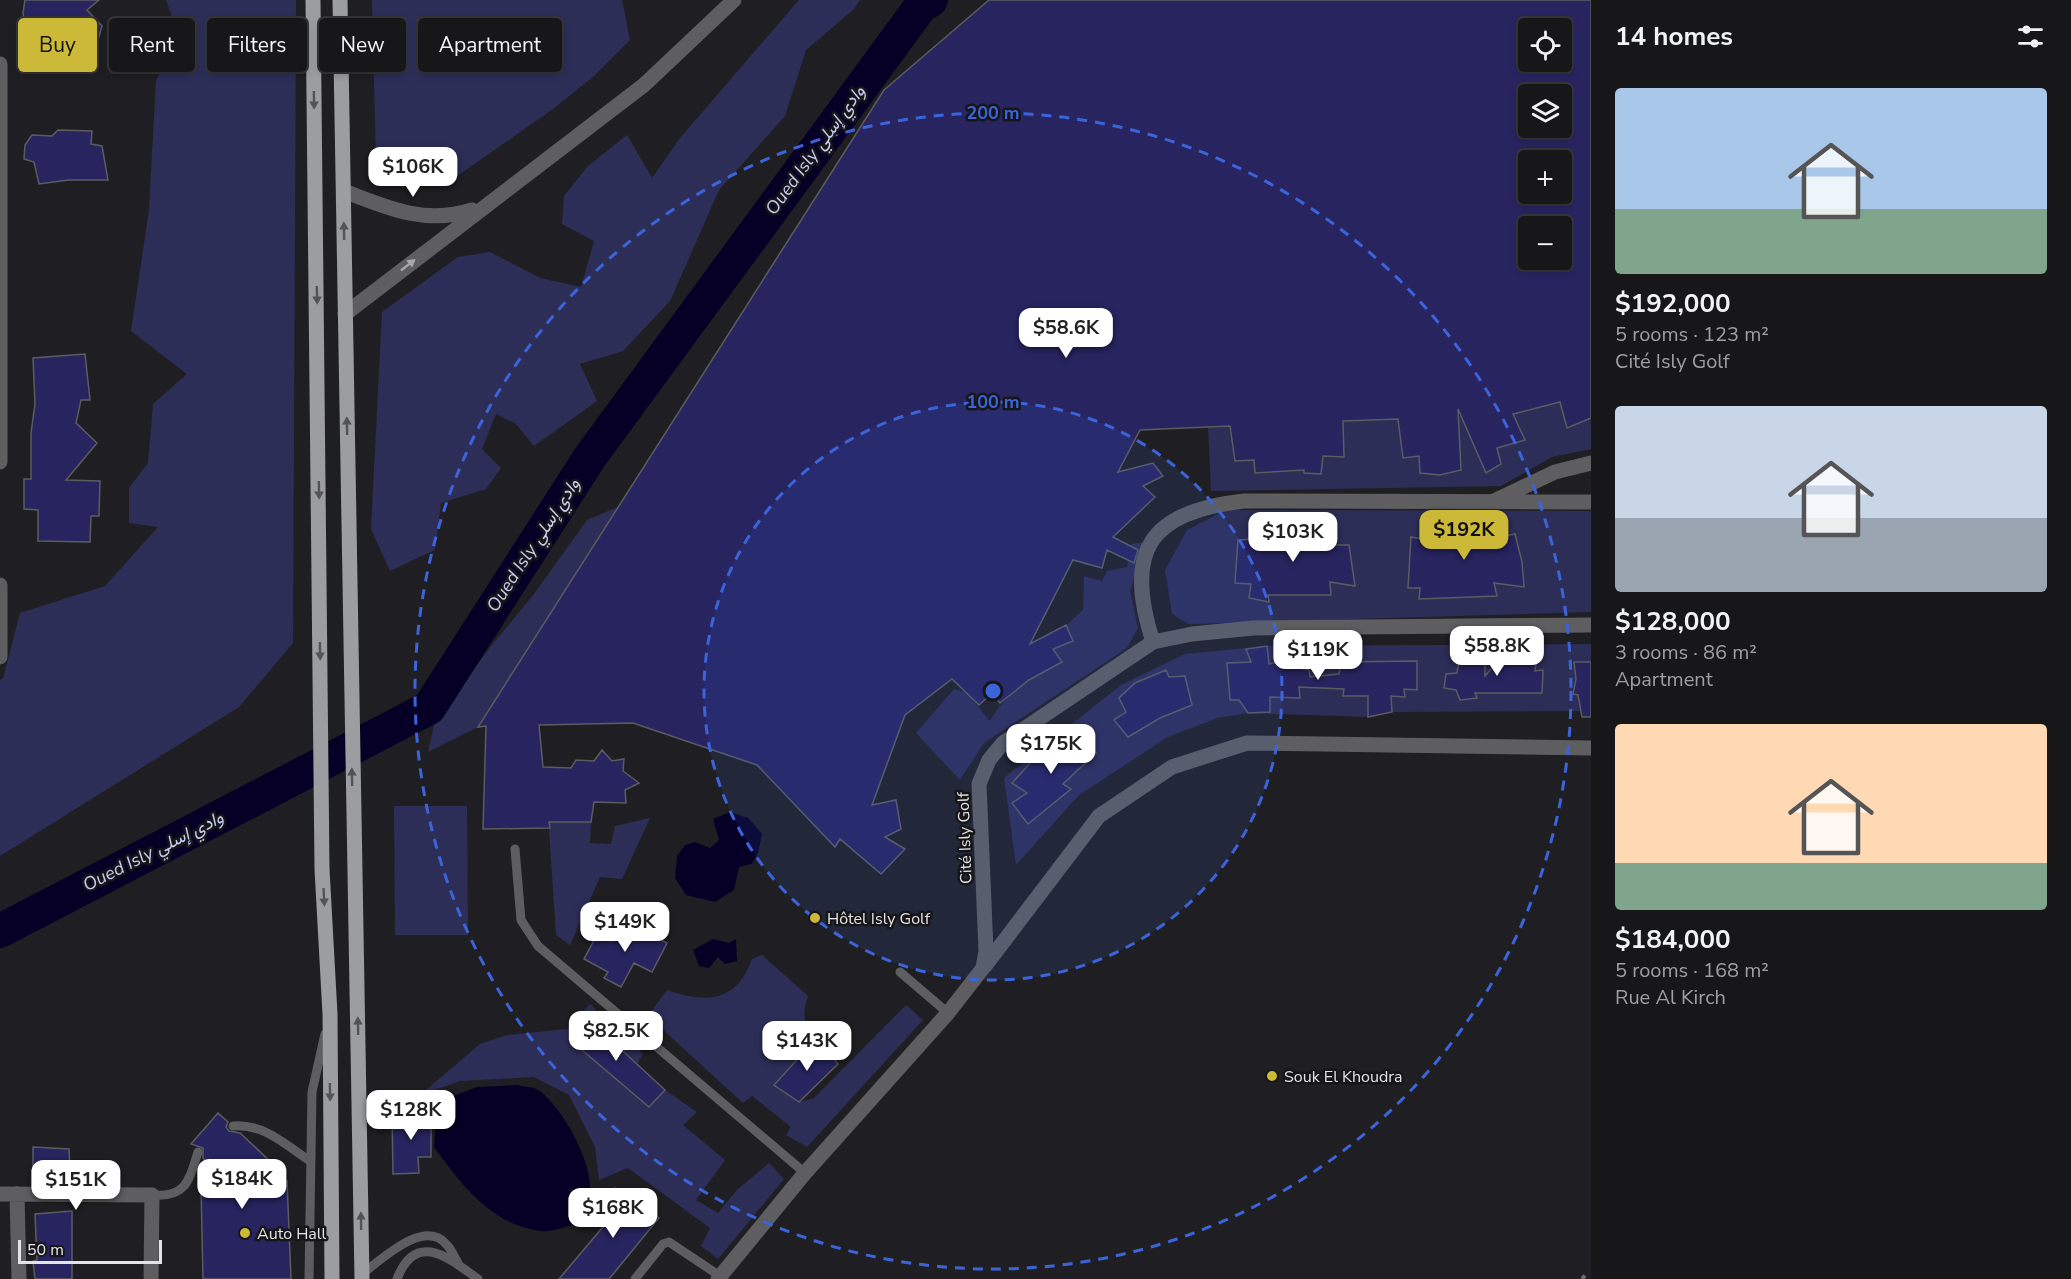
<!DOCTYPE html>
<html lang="en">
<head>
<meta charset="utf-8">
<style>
  :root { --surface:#17171a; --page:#242427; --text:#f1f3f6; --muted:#9e9fa2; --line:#363639; --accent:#ccb938 }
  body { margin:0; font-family:"Nunito Sans",Vazirmatn,sans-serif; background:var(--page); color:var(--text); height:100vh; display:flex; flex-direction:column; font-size:22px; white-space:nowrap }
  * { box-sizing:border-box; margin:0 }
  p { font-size:20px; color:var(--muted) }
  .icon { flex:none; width:33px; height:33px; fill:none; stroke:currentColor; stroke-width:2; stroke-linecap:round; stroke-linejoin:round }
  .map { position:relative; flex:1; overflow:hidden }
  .panel { display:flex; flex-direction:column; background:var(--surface); width:480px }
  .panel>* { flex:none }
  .hud { position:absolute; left:18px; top:18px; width:570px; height:54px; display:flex; gap:12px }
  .buttons { position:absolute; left:1518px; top:18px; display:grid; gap:12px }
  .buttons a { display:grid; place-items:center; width:54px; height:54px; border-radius:6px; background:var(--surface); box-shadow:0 3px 9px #0003,0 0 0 2px var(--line); font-size:30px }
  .scale { position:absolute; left:18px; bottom:15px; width:144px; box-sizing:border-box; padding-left:6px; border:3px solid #e4e4e6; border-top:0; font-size:16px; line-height:21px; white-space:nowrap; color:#e4e4e6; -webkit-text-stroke:4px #161619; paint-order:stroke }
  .price { position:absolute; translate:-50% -51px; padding:0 14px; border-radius:12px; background:#fff; color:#222; font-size:20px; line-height:39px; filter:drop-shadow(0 2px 3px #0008) }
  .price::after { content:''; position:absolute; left:50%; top:36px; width:18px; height:14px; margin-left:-9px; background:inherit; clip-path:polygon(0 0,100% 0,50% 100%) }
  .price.on { background:var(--accent); color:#111 }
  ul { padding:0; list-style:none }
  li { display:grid; align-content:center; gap:12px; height:318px; padding:0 24px }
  li span { display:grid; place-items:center; height:186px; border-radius:6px; color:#555 }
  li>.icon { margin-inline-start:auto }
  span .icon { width:108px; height:108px; fill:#fffc; stroke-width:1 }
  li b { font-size:26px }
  h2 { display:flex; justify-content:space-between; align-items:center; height:72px; padding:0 24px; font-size:26px }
  .chip { padding:0 21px; border-radius:6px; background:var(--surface); box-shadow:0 3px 9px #0003,0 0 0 2px var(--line); font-size:21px; line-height:54px }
  .chip.on { background:var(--accent); color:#111 }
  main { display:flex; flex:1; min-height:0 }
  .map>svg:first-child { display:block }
  .green { fill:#2d2e58 }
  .water { fill:#060026 }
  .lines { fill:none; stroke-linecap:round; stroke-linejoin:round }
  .river { stroke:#060026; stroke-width:34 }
  .building { fill:#272460; stroke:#5b5c60; stroke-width:1.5; fill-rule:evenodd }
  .path { stroke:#6c6c6f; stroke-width:4; stroke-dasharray:4.5 4.5; stroke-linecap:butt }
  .service { stroke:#5e5e60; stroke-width:9 }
  .minor { stroke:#5e5e60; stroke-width:15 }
  .primary { stroke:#9c9da0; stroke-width:15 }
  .oneway { fill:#525356 }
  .oneway2 { fill:#a8a8aa }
  .ring { fill:none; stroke:#3b64da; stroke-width:3; stroke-dasharray:10 8 }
  .poi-dot { fill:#ccb938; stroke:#161619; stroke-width:2 }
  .labels { text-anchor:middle; stroke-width:5; stroke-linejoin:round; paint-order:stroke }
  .street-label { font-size:16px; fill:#e4e4e6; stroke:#161619 }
  .poi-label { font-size:16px; fill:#e4e4e6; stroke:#161619; text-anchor:start }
  .water-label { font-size:18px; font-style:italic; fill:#c8ccf2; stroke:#161619 }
  .centre { fill:#3b64da; stroke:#161619; stroke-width:3 }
  .ring-label { font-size:18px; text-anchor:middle; font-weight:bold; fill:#3b64da; stroke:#161619; stroke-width:5; stroke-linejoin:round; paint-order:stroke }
</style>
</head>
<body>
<main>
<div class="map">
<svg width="1591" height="1279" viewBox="0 0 1591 1279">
  <rect width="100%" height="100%" fill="#1f1f23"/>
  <path class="green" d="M166,0H296L293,643L239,707L0,856V680L3,678L20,613L105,586L158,527L129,523V488L148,463L153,404L187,374L131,331L149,210L156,81L179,35Z
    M372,0H622L630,40L594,76L553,109L450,181L410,185L376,159Z
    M799,0H860L854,9L806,50L785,116L719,190L670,301L623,351L580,364L597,401L534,446L516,424L496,414L482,449L501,468L486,489L441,503L435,550L390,571L371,529L382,312L458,257L490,252L540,278L581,287L594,241L562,224L564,196L588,166L627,135L652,178L680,138Z
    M1591,394V449L1552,457L1501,486L1211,491L1208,427L1512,414Z
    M618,507L478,727L428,752L435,721L488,650L534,594L587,520Z
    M1226,510L1591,511V612L1188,624L1172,614L1165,570L1187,530Z
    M1145,542L1130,591L1138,628L1127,648L984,743L960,780L916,733L954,689L966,692L990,721C1006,692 1033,678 1061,662L1053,649L1073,641L1066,625L1083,610L1084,576L1102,581L1107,571L1127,567L1131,544Z
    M1591,644V711L1392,712L1368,717L1248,713L1217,718L1168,737L1079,795L1016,865L1004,778L1121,685L1185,654L1267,646Z
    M547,799L591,822L590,843L611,844L615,826L650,818L622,879L600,877L570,945L556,935Z
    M467,806L468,935H395L394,806Z
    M762,955L808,996C801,1017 804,1021 816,1039L774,1085L799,1102L814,1098L906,1005L923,1020L807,1147L786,1135L791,1127L752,1096L743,1103L648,1016L667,990C706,1004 737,1002 752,959Z
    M590,1004L643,1054L637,1065L587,1018L570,1039L665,1090L697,1112L683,1125L725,1160L696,1200L718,1213L737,1190L769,1163L784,1179L718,1259L701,1246L710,1228L628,1168L599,1180L595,1147L569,1095L534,1077L460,1081L420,1095L480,1044L507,1035L567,1029Z"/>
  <path class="water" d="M730,812L748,818L762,834L758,853L752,864L739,867L734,890L715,902L686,895L675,878L677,856L685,845L695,842L710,848L719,840L713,819Z
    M713,939L729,943L736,939L737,961L725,964L718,957L709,968L699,966L693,950Z
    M518,1085C525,1087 535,1087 540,1091C565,1111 601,1174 587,1206C584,1213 577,1219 573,1225C564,1227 551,1232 541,1231C491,1225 461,1184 434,1147L436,1116L445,1099L477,1087Z"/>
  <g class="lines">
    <path class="river" d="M0,931L429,708L590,457L921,6L931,0"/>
  </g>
  <path class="building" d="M25,0H99L87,10L102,26L98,40L45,42L41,35H27L23,13Z
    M989,0H1591V418L1567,428L1560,402L1513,414L1525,440L1497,448L1501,464L1486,473L1458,409L1461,470L1440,475L1420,473L1419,456L1403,458L1398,419L1343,421L1344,457L1323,456L1321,474L1304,473V470L1255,473L1254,460L1235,461L1230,426L1140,430L1118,472L1153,463L1163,476L1143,486L1155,497L1113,537L1138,550L1134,563L1107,550L1102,568L1073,560L1030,644L1066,625L1073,641L1053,649L1062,662L1029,680L1000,703L992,693L979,705L952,679L905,715L872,805L896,800L901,829L885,837L905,849L881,874L840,839L835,847L757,765L633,723L539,725L543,767L571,768L576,760L594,761L602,750L612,761L624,759L623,771L639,783L625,790L626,803L594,802L591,822H549L550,828L483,829L486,726L478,727L884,90ZM1528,28H1562V62H1528ZM1528,94H1562V128H1528ZM1528,160H1562V194H1528ZM1528,226H1562V260H1528Z
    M58,130L92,131L91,144L102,146L108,180H69L39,184L34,162L24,159L25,145L32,135L52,136Z
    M85,354L90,400H81L76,423L97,443L66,480L100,481L99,516H91L90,542L38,541V510L24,509V479H31V433L35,404L33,358Z
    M1457,521L1502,523L1500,537L1515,534L1522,562L1524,587L1494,583L1497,596L1419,599L1420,588H1408L1411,537L1427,540L1428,524Z
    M1298,525L1336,529L1329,545H1349L1355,586L1330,582L1331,595H1268L1269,602L1249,598L1251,584L1235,583L1238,540L1255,539L1254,526L1298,532Z
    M1267,646L1269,664L1300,657L1299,668L1309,670L1310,677L1339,674L1342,662L1417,661V690L1404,689L1405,697L1391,696L1392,712L1368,717V696H1343L1344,689L1299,687L1300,698L1270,697V712L1248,713L1239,700H1230L1227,663L1251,662L1246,649Z
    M1506,652L1537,655L1535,671L1543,670L1542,693H1475L1477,698L1460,700L1456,690L1444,688L1446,674L1457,673L1459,662L1485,659V676Z
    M1574,662H1591V717H1582L1578,695L1573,694L1576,679Z
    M1166,670L1169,677L1185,676L1192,705L1160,718L1128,737L1114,720L1126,712L1119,698L1135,683Z
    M1072,730L1077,743L1086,737L1096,753L1063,784L1071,789L1028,824L1012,803L1027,793L1012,783L1033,760L1050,750L1049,748Z
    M633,924L667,943L652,972L634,963L621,987L604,978L608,972L584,959L598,933L611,941L619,928L628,933Z
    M587,1018L665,1090L649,1107L569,1039Z
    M816,1039L838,1064L799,1102L774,1085Z
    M218,1113L228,1122L226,1127L229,1131L240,1133L273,1164L271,1178L287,1181L291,1279H203L201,1187H228L203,1158V1148L191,1144Z
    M431,1113V1157H418L419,1173L393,1174L392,1114Z
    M33,1147L69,1149L70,1174L33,1172Z
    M615,1188L659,1218L609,1279H559L613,1215L599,1201Z
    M72,1211V1279H35L33,1261L37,1260L35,1214Z"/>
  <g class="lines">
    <path class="path" d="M1582,1279L1587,1273"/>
    <path class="service" d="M515,849L521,920L538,946L805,1173
      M900,972L948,1013
      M233,1126C263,1123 286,1145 310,1161
      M152,1195C186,1198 189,1181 198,1152
      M362,1274C381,1260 425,1217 447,1245C452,1250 455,1259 459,1265
      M309,1279L312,1092L325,1034
      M397,1279C416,1229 450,1259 478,1279
      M635,1279L663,1244L669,1242L720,1276"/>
    <path class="minor" d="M0,64V462
      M344,191C387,208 426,225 472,210
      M345,314L644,85L734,0
      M1494,501L1555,472L1591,463
      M0,585V657
      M1153,642C1124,551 1148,512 1244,501L1591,502
      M985,966L1099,816L1172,767L1247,743L1591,748
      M0,1194L152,1195L151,1279
      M17,1194L19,1279
      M718,1279L805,1173L948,1013L983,968L986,951L979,784L989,760L1003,743L1153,642L1192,634L1253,628L1591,625"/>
    <path class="primary" d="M313,0L322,869L330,1014L332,1279
      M340,0L362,1279"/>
  </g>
  <defs><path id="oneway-solid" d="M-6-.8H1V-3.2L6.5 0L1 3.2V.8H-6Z" transform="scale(1.5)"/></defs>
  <g class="oneway">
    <use href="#oneway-solid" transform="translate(314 100) rotate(89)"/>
    <use href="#oneway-solid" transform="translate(344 231) rotate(-91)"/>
    <use href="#oneway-solid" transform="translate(317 295) rotate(89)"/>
    <use href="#oneway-solid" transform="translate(347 426) rotate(-91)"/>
    <use href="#oneway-solid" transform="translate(319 490) rotate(89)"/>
    <use href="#oneway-solid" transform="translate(320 651) rotate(89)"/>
    <use href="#oneway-solid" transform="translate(352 777) rotate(-91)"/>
    <use href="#oneway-solid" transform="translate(324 897) rotate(87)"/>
    <use href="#oneway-solid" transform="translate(358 1026) rotate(-91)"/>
    <use href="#oneway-solid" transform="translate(330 1092) rotate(89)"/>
    <use href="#oneway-solid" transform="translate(361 1221) rotate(-91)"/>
  </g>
  <use class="oneway2" href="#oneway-solid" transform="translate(408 265) rotate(-38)"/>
  <circle cx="993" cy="691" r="289" fill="#3b64da" fill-opacity=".12"/>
  <g class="ring">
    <circle cx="993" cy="691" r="289"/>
    <circle cx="993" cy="691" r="578"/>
  </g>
  <g class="poi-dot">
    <circle cx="815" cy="918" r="6"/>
    <circle cx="1272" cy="1076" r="6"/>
    <circle cx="245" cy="1233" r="6"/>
  </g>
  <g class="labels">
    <g class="street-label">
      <text transform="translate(964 838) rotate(-92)" y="6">Cité Isly Golf</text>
    </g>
    <g class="poi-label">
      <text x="827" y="924">Hôtel Isly Golf</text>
      <text x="1284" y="1082">Souk El Khoudra</text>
      <text x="257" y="1239">Auto Hall</text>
    </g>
    <g class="water-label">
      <text transform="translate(815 150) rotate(-54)" y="6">Oued Isly وادي إسلي</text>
      <text transform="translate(533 545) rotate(-57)" y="6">Oued Isly وادي إسلي</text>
      <text transform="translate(153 851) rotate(-27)" y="6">Oued Isly وادي إسلي</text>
    </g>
  </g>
  <circle cx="993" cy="691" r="9" class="centre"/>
  <g class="ring-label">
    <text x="993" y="119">200 m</text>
    <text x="993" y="408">100 m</text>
  </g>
</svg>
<div class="buttons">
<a><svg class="icon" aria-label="locate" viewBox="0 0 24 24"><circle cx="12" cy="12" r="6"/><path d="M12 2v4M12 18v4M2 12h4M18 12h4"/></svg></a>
<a><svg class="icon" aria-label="layers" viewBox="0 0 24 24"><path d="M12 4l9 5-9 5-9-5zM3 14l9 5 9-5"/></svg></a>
<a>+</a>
<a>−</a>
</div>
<div class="scale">50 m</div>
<b class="price" style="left:413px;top:198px">$106K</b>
<b class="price" style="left:1066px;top:359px">$58.6K</b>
<b class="price on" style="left:1464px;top:561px">$192K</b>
<b class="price" style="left:1293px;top:563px">$103K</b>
<b class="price" style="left:1497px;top:677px">$58.8K</b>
<b class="price" style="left:1318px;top:681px">$119K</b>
<b class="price" style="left:1051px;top:775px">$175K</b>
<b class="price" style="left:625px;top:953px">$149K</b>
<b class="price" style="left:616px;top:1062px">$82.5K</b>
<b class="price" style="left:807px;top:1072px">$143K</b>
<b class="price" style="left:411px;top:1141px">$128K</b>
<b class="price" style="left:242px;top:1210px">$184K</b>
<b class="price" style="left:76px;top:1211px">$151K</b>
<b class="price" style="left:613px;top:1239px">$168K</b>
<div class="hud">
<a class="chip on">Buy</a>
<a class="chip">Rent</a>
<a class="chip">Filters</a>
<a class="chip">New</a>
<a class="chip">Apartment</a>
</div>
</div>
<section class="panel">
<h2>14 homes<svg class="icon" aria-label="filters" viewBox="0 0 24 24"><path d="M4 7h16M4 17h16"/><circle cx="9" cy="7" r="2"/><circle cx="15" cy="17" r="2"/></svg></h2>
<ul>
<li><span style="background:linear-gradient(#a9c7e8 65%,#7fa58c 0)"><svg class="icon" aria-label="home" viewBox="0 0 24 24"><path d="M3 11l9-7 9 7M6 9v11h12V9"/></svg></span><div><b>$192,000</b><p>5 rooms · 123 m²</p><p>Cité Isly Golf</p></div></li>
<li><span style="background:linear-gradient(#c9d6e8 60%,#9aa5b1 0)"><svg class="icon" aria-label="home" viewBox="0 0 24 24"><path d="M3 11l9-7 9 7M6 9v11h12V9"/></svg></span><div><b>$128,000</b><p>3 rooms · 86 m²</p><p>Apartment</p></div></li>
<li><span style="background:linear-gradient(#ffd9b3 75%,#7fa58c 0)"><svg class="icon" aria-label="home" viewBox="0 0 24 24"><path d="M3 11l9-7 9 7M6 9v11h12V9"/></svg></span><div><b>$184,000</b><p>5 rooms · 168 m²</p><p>Rue Al Kirch</p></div></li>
</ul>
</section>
</main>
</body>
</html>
